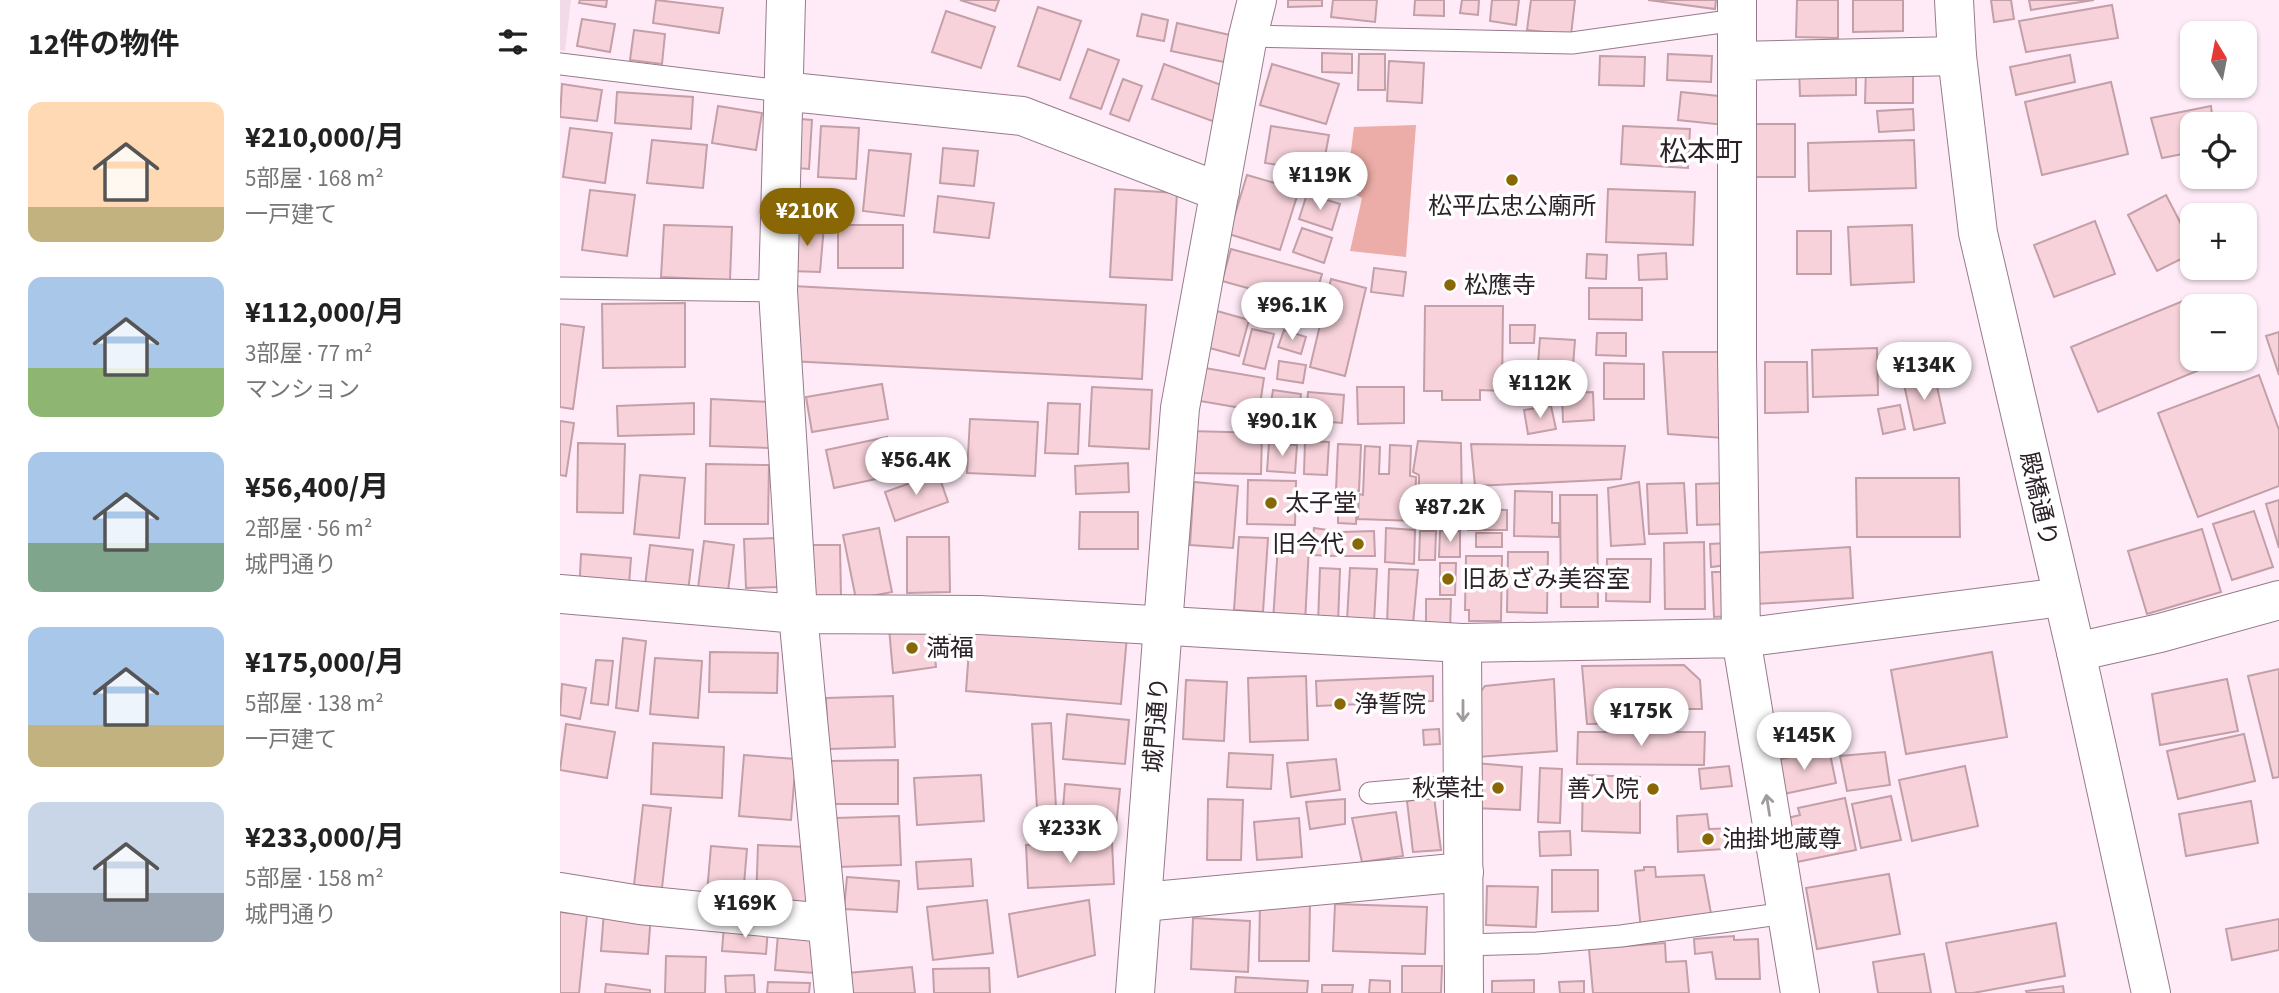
<!DOCTYPE html>
<html lang="ja">
<head>
<meta charset="utf-8">
<style>
  :root { --surface:#fff; --page:#f2f2f2; --text:#222; --muted:#767676; --accent:#886704 }
  body { margin:0; font-family:"Source Sans 3","Noto Sans JP",sans-serif; background:var(--page); color:var(--text); height:100vh; display:flex; flex-direction:column; font-size:26px; white-space:nowrap }
  * { box-sizing:border-box; margin:0 }
  p { font-size:23px; color:var(--muted) }
  .icon { flex:none; width:38px; height:38px; fill:none; stroke:currentColor; stroke-width:2; stroke-linecap:round; stroke-linejoin:round }
  .map { position:relative; flex:1; overflow:hidden }
  .panel { display:flex; flex-direction:column; background:var(--surface); width:560px }
  .panel>* { flex:none }
  .needle { width:46px; rotate:350deg }
  .fabs { position:absolute; left:1620px; top:21px; display:grid; gap:14px }
  .fabs a { display:grid; place-items:center; width:77px; height:77px; border-radius:14px; background:var(--surface); box-shadow:0 2px 5px #0004; font-size:35px }
  .price { position:absolute; translate:-50% -60px; padding:0 16px; border-radius:24px; background:#fff; color:#222; font-size:23px; line-height:46px; filter:drop-shadow(0 2px 4px #0008) }
  .price::after { content:''; position:absolute; left:50%; top:42px; width:21px; height:16px; margin-left:-10px; background:inherit; clip-path:polygon(0 0,100% 0,50% 100%) }
  .price.current { background:var(--accent); color:#fff }
  ul { padding:0; list-style:none }
  li { display:flex; align-items:center; gap:21px; height:175px; padding:0 28px }
  li span { display:grid; place-items:center; flex:none; width:196px; height:140px; border-radius:14px; color:#555 }
  li>.icon { margin-inline-start:auto }
  span .icon { width:84px; height:84px; fill:#fffc; stroke-width:1 }
  li b { font-size:30px }
  h2 { display:flex; justify-content:space-between; align-items:center; height:84px; padding:0 28px; font-size:30px }
  main { display:flex; flex:1; min-height:0 }
  .map>svg:first-child { display:block }
  .built { fill:#f2dae8 }
  .green { fill:#ecaca7 }
  .building { fill:#f7d2da; stroke:#c39fa7; stroke-width:2 }
  .lines { fill:none; stroke-linecap:round; stroke-linejoin:round }
  .service-casing { stroke:#977a8c; stroke-width:23 }
  .minor-casing { stroke:#977a8c; stroke-width:40 }
  .tertiary-casing { stroke:#977a8c; stroke-width:40 }
  .primary-casing { stroke:#977a8c; stroke-width:40 }
  .service { stroke:#fff; stroke-width:21 }
  .minor { stroke:#fff; stroke-width:38 }
  .tertiary { stroke:#fff; stroke-width:38 }
  .primary { stroke:#fff; stroke-width:38 }
  .oneway { stroke:#a09b9e }
  .poi-dot { fill:#886704; stroke:#fff; stroke-width:2.5 }
  .labels { text-anchor:middle; stroke-width:7; stroke-linejoin:round; paint-order:stroke }
  .poi-label { font-size:24px; fill:#2c2128; stroke:#fff; text-anchor:start }
  .street-label { font-size:24px; fill:#2c2128; stroke:#fff }
  .quarter-label { font-size:28px; fill:#2c2128; stroke:#fff }
</style>
</head>
<body>
<main>
<section class="panel">
<h2>12件の物件<svg class="icon" aria-label="filters" viewBox="0 0 24 24"><path d="M4 7h16M4 17h16"/><circle cx="9" cy="7" r="2"/><circle cx="15" cy="17" r="2"/></svg></h2>
<ul>
<li><span style="background:linear-gradient(#ffd9b3 75%,#c2b280 0)"><svg class="icon" aria-label="home" viewBox="0 0 24 24"><path d="M3 11l9-7 9 7M6 9v11h12V9"/></svg></span><div><b>¥210,000/月</b><p>5部屋 · 168 m²</p><p>一戸建て</p></div></li>
<li><span style="background:linear-gradient(#a9c7e8 65%,#8fb573 0)"><svg class="icon" aria-label="home" viewBox="0 0 24 24"><path d="M3 11l9-7 9 7M6 9v11h12V9"/></svg></span><div><b>¥112,000/月</b><p>3部屋 · 77 m²</p><p>マンション</p></div></li>
<li><span style="background:linear-gradient(#a9c7e8 65%,#7fa58c 0)"><svg class="icon" aria-label="home" viewBox="0 0 24 24"><path d="M3 11l9-7 9 7M6 9v11h12V9"/></svg></span><div><b>¥56,400/月</b><p>2部屋 · 56 m²</p><p>城門通り</p></div></li>
<li><span style="background:linear-gradient(#a9c7e8 70%,#c2b280 0)"><svg class="icon" aria-label="home" viewBox="0 0 24 24"><path d="M3 11l9-7 9 7M6 9v11h12V9"/></svg></span><div><b>¥175,000/月</b><p>5部屋 · 138 m²</p><p>一戸建て</p></div></li>
<li><span style="background:linear-gradient(#c9d6e8 65%,#9aa5b1 0)"><svg class="icon" aria-label="home" viewBox="0 0 24 24"><path d="M3 11l9-7 9 7M6 9v11h12V9"/></svg></span><div><b>¥233,000/月</b><p>5部屋 · 158 m²</p><p>城門通り</p></div></li>
</ul>
</section>
<div class="map">
<svg width="1719" height="993" viewBox="0 0 1719 993">
  <rect width="100%" height="100%" fill="#ffebf7"/>
  <path class="built" d="M0,0H11L5,51L0,50Z"/>
  <path class="green" d="M856,125L846,257L790,251L802,198L786,190L794,127Z"/>
  <path class="building" d="M20,0H47L46,7L19,3Z
    M96,0L163,8L159,33L93,23Z
    M400,0H439L435,11Z
    M728,0H762V6L728,7Z
    M773,0H817L815,22L771,17Z
    M855,0H884V16L854,15Z
    M902,0H919L918,15L900,13Z
    M932,0H959L956,25L930,21Z
    M971,0H1015L1011,35L967,30Z
    M1088,0H1156L1155,9Z
    M1237,0H1278V38L1236,37Z
    M1293,0H1343V31L1293,32Z
    M1431,0H1451L1454,19L1434,22Z
    M1469,0H1534L1471,10Z
    M1552,5L1558,38L1466,52L1459,21Z
    M478,7L521,21L500,80L458,66Z
    M386,11L435,27L421,68L372,52Z
    M582,14L608,20L604,41L577,36Z
    M22,19L55,24L50,52L17,46Z
    M617,23L670,35L664,62L611,51Z
    M74,30L105,34L102,64L70,60Z
    M528,49L559,60L541,109L510,98Z
    M762,53L792,54V73L762,72Z
    M799,54H825V90H798Z
    M1108,54L1152,56L1151,82L1107,80Z
    M1510,55L1515,82L1456,95L1450,67Z
    M1040,56L1085,57L1084,86L1039,85Z
    M829,61L864,63L862,103L827,101Z
    M604,64L667,87L655,122L592,99Z
    M712,64L779,84L766,124L700,105Z
    M1239,68H1296V95L1240,96Z
    M1306,68L1353,69V103H1305Z
    M563,79L582,86L569,121L550,114Z
    M1551,82L1568,154L1482,175L1465,102Z
    M2,84L42,90L37,121L0,117Z
    M57,92L133,97L131,129L55,123Z
    M1121,92L1168,97L1165,125L1118,120Z
    M158,106L202,113L196,150L152,143Z
    M1651,106L1653,124H1633V152L1602,158L1591,118Z
    M1353,109L1354,130L1319,132L1317,111Z
    M229,118L252,120L249,169L225,167Z
    M1189,124H1235V177H1189Z
    M261,126L299,128L296,179L258,177Z
    M711,126L769,135L762,172L705,163Z
    M1063,126L1130,129L1128,168L1061,164Z
    M10,128L52,133L45,183L3,177Z
    M92,140L147,145L143,188L87,183Z
    M1354,140L1356,188L1249,191L1248,143Z
    M383,148L418,151L414,186L380,183Z
    M309,150L351,154L344,216L303,211Z
    M687,175L739,190L720,250L669,234Z
    M555,189L617,193L612,280L550,277Z
    M1048,189L1135,192L1133,245L1046,242Z
    M30,190L75,195L67,256L22,250Z
    M747,194L780,204L772,230L739,219Z
    M1606,195L1633,247V253L1597,271L1568,215Z
    M378,196L434,203L429,238L374,232Z
    M1535,221L1555,274L1494,297L1474,245Z
    M234,224L264,226L260,272L230,271Z
    M104,225L172,227L170,280L101,277Z
    M278,225H343V268H278Z
    M1352,225L1354,282L1291,285L1288,227Z
    M742,228L772,238L764,263L733,252Z
    M1237,231H1271V274H1237Z
    M671,249L762,274L753,306L662,281Z
    M1106,253L1107,279L1079,280L1078,255Z
    M1027,254L1047,255L1046,279L1026,278Z
    M814,268L846,272L843,296L811,292Z
    M771,279L806,288L785,376L750,367Z
    M233,286L586,305L582,379L229,361Z
    M1029,288H1082V320L1029,319Z
    M1635,296L1639,306H1633V359H1660L1661,361L1538,412L1511,347Z
    M125,303V367L43,368L42,304Z
    M865,306H943L942,391L920,390V400H882V391H864Z
    M657,311L689,320L679,356L646,347Z
    M0,324L24,327L13,409L0,407Z
    M950,325H975L974,343H950Z
    M692,329L714,334L705,369L683,364Z
    M724,330L746,337L741,354L718,347Z
    M1719,332V375L1706,336Z
    M1037,333H1066V356L1036,355Z
    M980,338L1015,340L1013,366L978,364Z
    M1317,348L1318,395L1253,397L1252,350Z
    M1103,352H1163V438L1108,434Z
    M719,361L746,365L743,383L717,379Z
    M1205,362H1247L1248,412L1205,413Z
    M1044,363L1084,364V399H1044Z
    M639,367L704,378L699,411L634,400Z
    M1374,373L1385,423L1354,430L1343,380Z
    M1699,375L1719,430V486L1638,517L1598,413Z
    M322,384L328,419L252,432L246,397Z
    M532,387L592,390L589,449L529,446Z
    M797,387H844V423L798,424Z
    M713,390L741,394L738,418L709,414Z
    M748,392L784,395L782,423L746,420Z
    M1033,392L1034,420L1003,422L1002,393Z
    M151,399L211,402L209,448L150,446Z
    M134,403V434L58,436L57,406Z
    M488,403L520,404L518,454L485,453Z
    M1340,405L1345,429L1323,434L1318,409Z
    M991,406L996,429L968,434L964,410Z
    M410,419L478,422L475,476L407,473Z
    M0,421L14,423L6,476L0,475Z
    M630,431L702,433L701,474L629,473Z
    M327,437L335,475L274,488L266,450Z
    M745,441L769,442L767,475L744,474Z
    M858,441L901,443L902,509L885,507L873,523L859,519V475L853,472Z
    M18,443L65,444L63,513L17,512Z
    M709,443L737,445L735,473L707,471Z
    M778,444L801,445L799,491L776,490Z
    M911,444L1065,446L1061,479L915,486Z
    M830,445L851,446L850,476L856,477L855,521L798,519L799,494L803,495L805,446L820,447L819,474H829Z
    M568,463L569,492L516,494L515,466Z
    M146,464L209,465L208,524H145Z
    M378,473L388,502L335,521L325,492Z
    M80,475L125,478L119,538L74,534Z
    M1296,478H1399L1400,537H1297Z
    M688,480L736,481L735,525L687,524Z
    M634,482L678,486L673,548L630,545Z
    M1079,482L1085,544L1051,546L1048,488Z
    M1124,483L1127,533L1089,534L1087,484Z
    M1168,483L1169,524L1137,525L1136,484Z
    M955,491L992,492V523H999V537L954,536Z
    M1000,495H1037L1038,607H1001Z
    M778,497H797L796,524L778,523Z
    M1719,500V548L1706,504Z
    M908,509L947,510V530H908Z
    M1694,511L1713,567L1672,580L1653,524Z
    M520,512H578V549H519Z
    M319,528L332,592L296,599L283,535Z
    M754,528L782,532L779,556L751,555Z
    M826,528L855,530L854,564L825,562Z
    M1642,529L1661,592L1587,614L1568,551Z
    M814,531L815,556H779L782,532Z
    M860,531H876L875,560H859Z
    M880,531H900V557H879Z
    M916,533H942V547H916Z
    M347,537H389L390,592L347,593Z
    M679,537L708,538L703,612L674,610Z
    M217,538L219,587L186,588L184,539Z
    M144,541L174,545L167,599L137,596Z
    M1144,542L1145,609H1105L1104,543Z
    M1167,543V565L1151,567L1150,544Z
    M90,545L133,550L127,600L84,594Z
    M246,545H280L281,597L247,598Z
    M718,545L749,546L745,623L713,621Z
    M1290,547L1293,598L1196,604L1193,553Z
    M948,552H988L987,613L947,612Z
    M21,554L71,558L68,598L19,595Z
    M906,556H942L941,621H909V610H905Z
    M1047,559H1091L1090,602L1046,601Z
    M880,563H896L895,595H880Z
    M760,568L780,569L778,624L758,623Z
    M790,568L817,569L814,622L787,620Z
    M829,569L858,570L853,624H827Z
    M1152,572H1170L1171,616L1154,617Z
    M866,599H891L890,630L866,631Z
    M411,623L567,636L561,704L406,691Z
    M372,625L376,667L333,673L329,628Z
    M63,638L86,641L78,711L56,708Z
    M150,652L218,653L217,693L149,692Z
    M1432,652L1447,737L1346,754L1331,670Z
    M95,658L142,661L138,718L90,714Z
    M36,660L53,661L48,705L31,703Z
    M1124,665L1140,680L1142,709H1105L1102,723L1027,724L1022,666Z
    M1719,669V777L1713,778L1688,676Z
    M746,676L748,740L690,742L688,678Z
    M873,676V701L757,706L756,681Z
    M994,679L997,751L918,757L914,700L925,686Z
    M1667,679L1678,731L1600,745L1592,694Z
    M626,680L667,682L664,741L623,739Z
    M2,684L26,688L20,719L0,715Z
    M333,696L335,747L268,749L266,698Z
    M507,714L569,720L565,764L503,759Z
    M491,723L497,824L478,825L472,724Z
    M6,724L55,732L47,778L0,770Z
    M879,729L880,744L864,745L863,730Z
    M1018,732H1145L1144,765L1017,764Z
    M1684,734L1695,781L1618,799L1607,751Z
    M93,743L164,747L162,798L91,794Z
    M1269,749L1276,783L1219,795L1212,761Z
    M1325,752L1330,785L1287,791L1280,756Z
    M669,753L713,755L711,789L667,787Z
    M184,755L236,759L231,820L179,816Z
    M776,759L780,790L731,797L727,763Z
    M338,760V804H270V761Z
    M915,763L962,767L960,810L913,808Z
    M1169,766L1172,786L1141,789L1139,769Z
    M1405,766L1418,826L1352,841L1339,780Z
    M980,768L1002,769L1000,823L978,822Z
    M421,775L424,821L357,825L354,778Z
    M1023,775L1080,777V833L1022,831Z
    M505,784L560,789L555,837L501,832Z
    M1331,796L1341,840L1301,848L1292,804Z
    M874,797L881,850L853,852L847,801Z
    M1285,798L1296,850L1232,863L1223,819L1240,815L1238,808Z
    M648,799L683,800L681,860H647Z
    M785,799V824L750,829L746,802Z
    M1691,801L1698,843L1626,856L1619,814Z
    M83,805L111,808L102,888L74,885Z
    M836,812L843,856L802,862L792,818Z
    M1147,814L1149,829L1177,828L1179,848L1118,852L1117,816Z
    M339,816L341,865L277,867L276,818Z
    M739,818L742,857L697,860L694,822Z
    M1010,831L1011,855L980,856L979,832Z
    M552,842L554,884L468,888L466,845Z
    M198,845L249,847L246,905L196,903Z
    M151,846L187,849L183,896L147,893Z
    M411,859L413,886L358,889L356,862Z
    M1084,867H1095L1096,877L1144,875L1152,919L1081,930L1075,871L1084,870Z
    M992,870H1038V911L992,912Z
    M1329,874L1340,934L1257,949L1246,888Z
    M287,877L339,881L337,912L284,909Z
    M927,886L978,887L976,927L926,925Z
    M427,900L433,953L373,960L367,907Z
    M529,900L535,955L458,977L449,914Z
    M700,901H750L749,961H699Z
    M775,904L867,907L865,954L773,951Z
    M44,911L91,914L88,954L41,951Z
    M0,912L27,915L19,993H0Z
    M633,918L690,921L688,972L631,969Z
    M1719,919V950L1672,960L1666,929Z
    M1496,923L1505,976L1413,993H1396L1386,943Z
    M164,925L208,928L206,954L162,951Z
    M218,934L258,937L255,973L215,970Z
    M1174,936V940L1198,939L1200,979H1156L1152,952L1135,954L1134,939Z
    M1105,943L1106,962L1126,961L1129,993H1033L1029,949Z
    M1364,954L1371,993H1318L1313,962Z
    M106,956L146,957L145,993H105Z
    M842,966H882L881,993H842Z
    M352,967L355,993H290L288,973Z
    M429,968L430,993H374L373,969Z
    M194,975L195,993H166L165,976Z
    M676,977L748,981L747,993H675Z
    M810,980L830,981V993H809Z
    M974,980V993H932V981Z
    M1024,981V993H1000L999,982Z
    M208,982L250,983L249,993H207Z
    M46,984L90,990V993H45Z
    M762,985H793L792,993H762Z
    M1503,986L1504,993H1467L1466,991Z"/>
  <g class="lines">
    <defs>
      <path id="service" d="M688,36L1012,43L1176,20
        M0,64L222,91
        M0,288L218,291
        M810,793L903,785
        M904,945L977,943L1061,936L1226,913"/>
      <path id="minor" d="M226,0L218,291L238,614L274,993
        M1177,0V356L1181,638L1240,993
        M1177,61L1397,56
        M222,91L462,116L660,192
        M0,594L238,614L420,615L902,643L1181,638L1502,597
        M603,625L620,408L688,36L697,0
        M1516,652L1600,633L1719,600
        M0,892L80,905L266,923
        M583,902L904,872"/>
      <path id="tertiary" d="M902,643L904,993
        M575,993L603,625"/>
      <path id="primary" d="M1394,0L1397,56L1418,233L1516,652L1591,993"/>
    </defs>
    <use href="#service" class="service-casing"/>
    <use href="#minor" class="minor-casing"/>
    <use href="#tertiary" class="tertiary-casing"/>
    <use href="#primary" class="primary-casing"/>
    <use href="#service" class="service"/>
    <use href="#minor" class="minor"/>
    <use href="#tertiary" class="tertiary"/>
    <use href="#primary" class="primary"/>
  </g>
  <defs><path id="oneway-shaft" d="M-6 0H5M1.5-3L5.5 0L1.5 3" fill="none" stroke-width="1.6" stroke-linecap="round" stroke-linejoin="round" transform="scale(1.75)"/></defs>
  <g class="oneway">
    <use href="#oneway-shaft" transform="translate(903 711) rotate(90)"/>
    <use href="#oneway-shaft" transform="translate(1208 805) rotate(-99)"/>
  </g>
  <g class="poi-dot">
    <circle cx="952" cy="180" r="7"/>
    <circle cx="890" cy="285" r="7"/>
    <circle cx="711" cy="503" r="7"/>
    <circle cx="798" cy="544" r="7"/>
    <circle cx="888" cy="579" r="7"/>
    <circle cx="352" cy="648" r="7"/>
    <circle cx="780" cy="704" r="7"/>
    <circle cx="938" cy="788" r="7"/>
    <circle cx="1093" cy="789" r="7"/>
    <circle cx="1148" cy="839" r="7"/>
  </g>
  <g class="labels">
    <g class="poi-label">
      <text x="952" y="214" text-anchor="middle">松平広忠公廟所</text>
      <text x="904" y="293">松應寺</text>
      <text x="725" y="511">太子堂</text>
      <text x="784" y="552" text-anchor="end">旧今代</text>
      <text x="902" y="587">旧あざみ美容室</text>
      <text x="366" y="656">満福</text>
      <text x="794" y="712">浄誓院</text>
      <text x="924" y="796" text-anchor="end">秋葉社</text>
      <text x="1079" y="797" text-anchor="end">善入院</text>
      <text x="1162" y="847">油掛地蔵尊</text>
    </g>
    <g class="street-label">
      <text transform="translate(1479 499) rotate(77)" y="8">殿橋通り</text>
      <text transform="translate(596 725) rotate(-86)" y="8">城門通り</text>
    </g>
    <g class="quarter-label">
      <text x="1141" y="161">松本町</text>
    </g>
  </g>
</svg>
<div class="fabs">
<a><svg class="needle" viewBox="-14 -14 28 28"><path d="M0-13l5 13h-10z" fill="#e53935"/><path d="M0 13l5-13h-10z" fill="#767676"/></svg></a>
<a><svg class="icon" aria-label="locate" viewBox="0 0 24 24"><circle cx="12" cy="12" r="6"/><path d="M12 2v4M12 18v4M2 12h4M18 12h4"/></svg></a>
<a>+</a>
<a>−</a>
</div>
<b class="price" style="left:760px;top:212px">¥119K</b>
<b class="price current" style="left:247px;top:248px">¥210K</b>
<b class="price" style="left:732px;top:342px">¥96.1K</b>
<b class="price" style="left:1364px;top:402px">¥134K</b>
<b class="price" style="left:980px;top:420px">¥112K</b>
<b class="price" style="left:722px;top:458px">¥90.1K</b>
<b class="price" style="left:356px;top:497px">¥56.4K</b>
<b class="price" style="left:890px;top:544px">¥87.2K</b>
<b class="price" style="left:1081px;top:748px">¥175K</b>
<b class="price" style="left:1244px;top:772px">¥145K</b>
<b class="price" style="left:510px;top:865px">¥233K</b>
<b class="price" style="left:185px;top:940px">¥169K</b>
</div>
</main>
</body>
</html>
